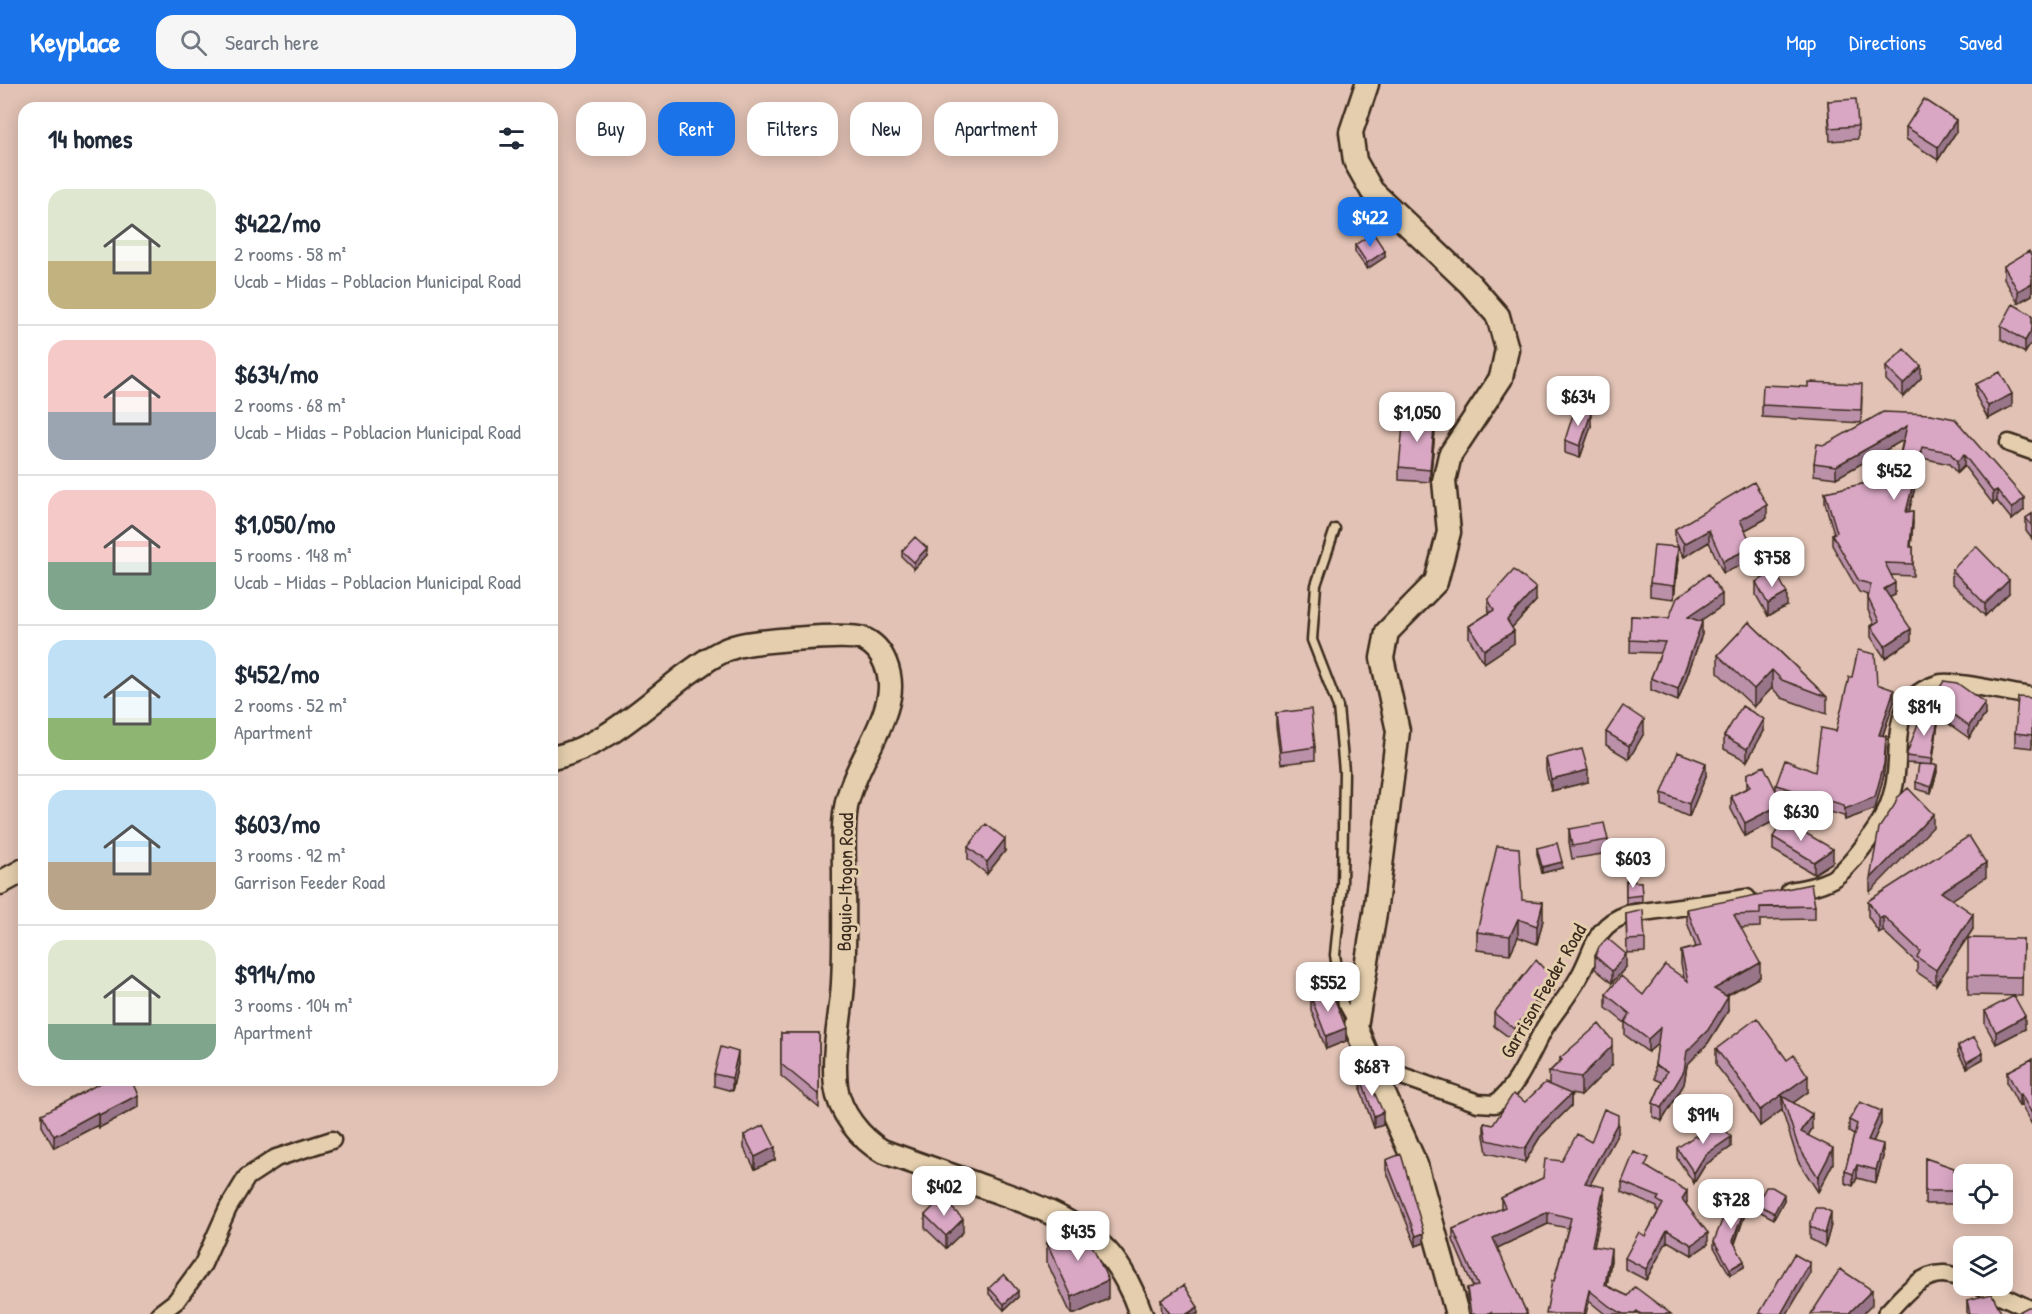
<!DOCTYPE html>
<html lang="en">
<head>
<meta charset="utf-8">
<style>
  :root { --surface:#fff; --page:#f6f6f7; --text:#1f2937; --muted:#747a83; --line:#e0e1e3; --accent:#1a73e8 }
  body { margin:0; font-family:"Patrick Hand",sans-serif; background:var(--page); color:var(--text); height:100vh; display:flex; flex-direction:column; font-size:22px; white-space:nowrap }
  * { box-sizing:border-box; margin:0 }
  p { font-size:20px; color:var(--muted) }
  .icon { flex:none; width:33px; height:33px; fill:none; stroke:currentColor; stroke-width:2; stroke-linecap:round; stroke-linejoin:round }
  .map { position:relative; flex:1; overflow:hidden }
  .panel { position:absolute; left:18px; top:18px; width:540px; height:984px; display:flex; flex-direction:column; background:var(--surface); border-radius:18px; box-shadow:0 3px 15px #0003 }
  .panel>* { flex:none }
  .top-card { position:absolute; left:576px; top:18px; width:570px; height:54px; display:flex; gap:12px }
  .controls { position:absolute; left:1953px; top:1080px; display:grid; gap:12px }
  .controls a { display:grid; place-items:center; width:60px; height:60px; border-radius:12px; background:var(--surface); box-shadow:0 3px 15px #0003; font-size:30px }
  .price { position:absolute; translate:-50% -51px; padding:0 14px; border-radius:12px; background:#fff; color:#222; font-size:20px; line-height:39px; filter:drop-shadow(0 2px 3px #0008) }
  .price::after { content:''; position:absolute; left:50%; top:36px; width:18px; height:14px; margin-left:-9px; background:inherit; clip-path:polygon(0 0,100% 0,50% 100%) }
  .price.active { background:var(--accent); color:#fff }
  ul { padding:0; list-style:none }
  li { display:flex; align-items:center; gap:18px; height:150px; padding:0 30px }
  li+li { border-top:2px solid var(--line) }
  li span { display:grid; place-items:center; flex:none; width:168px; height:120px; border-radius:18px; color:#555 }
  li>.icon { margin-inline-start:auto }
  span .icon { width:72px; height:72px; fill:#fffc; stroke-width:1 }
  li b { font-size:26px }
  h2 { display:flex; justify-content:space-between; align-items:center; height:72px; padding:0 30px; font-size:26px }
  .pill { padding:0 21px; border-radius:18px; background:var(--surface); box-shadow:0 3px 15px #0003; font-size:21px; line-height:54px }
  .pill.active { background:var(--accent); color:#fff }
  header { display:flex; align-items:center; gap:36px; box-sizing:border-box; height:84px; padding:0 30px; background:var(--accent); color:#fff }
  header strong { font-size:28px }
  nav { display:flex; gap:33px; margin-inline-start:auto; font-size:21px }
  .search { width:420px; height:54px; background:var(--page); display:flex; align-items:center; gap:15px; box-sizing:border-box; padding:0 21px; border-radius:18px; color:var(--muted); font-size:22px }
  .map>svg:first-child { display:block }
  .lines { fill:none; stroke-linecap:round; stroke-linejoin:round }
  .lane-casing { stroke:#3b2a1e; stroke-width:13 }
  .street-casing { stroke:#3b2a1e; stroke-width:21 }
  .secondary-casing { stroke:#3b2a1e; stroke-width:27 }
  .lane { stroke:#e4cead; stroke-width:8 }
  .street { stroke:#e4cead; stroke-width:16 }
  .secondary { stroke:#e4cead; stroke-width:22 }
  .wall { fill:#bb90a9; stroke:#3b2a1e; stroke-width:1.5 }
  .shaded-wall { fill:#987589; stroke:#3b2a1e; stroke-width:1.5 }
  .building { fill:#d9a7c4; stroke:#3b2a1e; stroke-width:1.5 }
  .labels { text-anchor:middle; stroke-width:6; stroke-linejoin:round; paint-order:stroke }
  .street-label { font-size:20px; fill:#3b2a1e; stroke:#e4cead }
</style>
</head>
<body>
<header>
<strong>Keyplace</strong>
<div class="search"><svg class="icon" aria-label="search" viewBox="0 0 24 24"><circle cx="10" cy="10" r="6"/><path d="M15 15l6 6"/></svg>Search here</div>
<nav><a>Map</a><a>Directions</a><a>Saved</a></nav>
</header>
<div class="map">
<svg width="2032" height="1230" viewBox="0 0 2032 1230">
  <rect width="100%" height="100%" fill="#e1c2b4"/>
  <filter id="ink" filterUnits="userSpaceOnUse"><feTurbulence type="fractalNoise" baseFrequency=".0167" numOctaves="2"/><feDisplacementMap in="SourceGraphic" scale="12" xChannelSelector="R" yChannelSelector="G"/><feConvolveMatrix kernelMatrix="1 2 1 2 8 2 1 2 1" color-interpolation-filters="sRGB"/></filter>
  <g filter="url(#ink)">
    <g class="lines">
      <defs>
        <path id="lane" d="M1335,445L1316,501L1312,556L1338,623L1344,687L1342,800L1335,871L1343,920L1353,938"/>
        <path id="street" d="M2009,359L2032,367
          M1790,807C1803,805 1818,802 1830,796C1846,789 1877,746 1885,729C1889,722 1892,711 1894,703C1903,663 1885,613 1941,599C1954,596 2014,610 2032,612
          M1371,981L1478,1019L1495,1020C1520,1001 1530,969 1545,943C1556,926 1569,911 1579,893C1595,865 1593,842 1628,830L1747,814
          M1981,1202L2032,1226
          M159,1230L176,1217L203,1180L228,1124L247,1093L276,1074L332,1056
          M1886,1230C1901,1214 1920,1189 1944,1190C1951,1191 1957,1193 1964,1194"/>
        <path id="secondary" d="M1367,0L1351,48L1355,77L1372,107L1470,200L1498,232L1507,265L1501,294L1450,371L1444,397L1449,448L1436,498L1387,548L1382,574L1398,647L1375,829L1356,943L1371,981L1416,1081L1457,1230
          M552,674C602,664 643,624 682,594C700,581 718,566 741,561C760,557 847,549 863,555C884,563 893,592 889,613C882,649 856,681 847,718C842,741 844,766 844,790C844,826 845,862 843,899C841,933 832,968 836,1002C839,1028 861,1055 882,1067C912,1078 942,1088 973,1099C1018,1115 1071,1131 1106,1167C1121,1183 1134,1209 1141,1230
          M0,799L24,786"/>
      </defs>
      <use href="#lane" class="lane-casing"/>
      <use href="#street" class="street-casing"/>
      <use href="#secondary" class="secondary-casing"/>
      <use href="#lane" class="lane"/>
      <use href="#street" class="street"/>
      <use href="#secondary" class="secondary"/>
    </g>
    <path class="wall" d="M1828,17L1858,42V55L1830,57Z
      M1906,43L1956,48L1938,76L1906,55Z
      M1355,161L1385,173L1367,185L1355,168Z
      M2032,173V211L2018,219L2004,194V182Z
      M2032,231V258L2025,269L2001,255V242Z
      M1886,283L1921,294L1903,313L1886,296Z
      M1976,300L2012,322L1988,335L1976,312Z
      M1862,313L1861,339L1762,333V321Z
      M1931,330L2024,426L2012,436L1997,417L1993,420L1964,382L1957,389L1949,380L1922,374L1909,428L1913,438L1911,463H1913V492L1891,491L1895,511L1890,513L1911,557L1885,574L1871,553V542L1874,540L1868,526V511L1859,508L1832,461V450L1834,449L1825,419V408L1895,393L1903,356L1836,394L1814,391V379L1825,361Z
      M1591,342L1580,374L1565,369V356Z
      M1435,347L1430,398L1399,396V383Z
      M2032,430V455L2026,447V434Z
      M1767,434L1745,446L1753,476L1723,489L1709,458L1684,473L1675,457V445Z
      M902,467L927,471L914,485L902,473Z
      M1678,476L1674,515L1650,512V499Z
      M1952,486L2009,509L1985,532L1952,499Z
      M1756,498L1787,522L1768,532L1756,511Z
      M1488,515L1536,517L1512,543L1514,559L1484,579L1469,554V542L1489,529Z
      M1722,522L1699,537L1702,550L1678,617L1651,606V594L1661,569L1630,568L1631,532L1669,534Z
      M1749,538L1827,613V630L1782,614L1772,604L1754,623L1718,589V571Z
      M1877,600L1894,618L1883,651L1886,663L1884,691L1875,725L1845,736L1844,732L1779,713L1780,734L1745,752L1731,725V712L1747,704V690L1776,706V701L1815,688L1836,647Z
      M2032,614V664L2015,662V649Z
      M1932,615L1985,631L1969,654L1932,628Z
      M1276,629L1315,663V676L1281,680L1276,642Z
      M1938,639L1932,681L1937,688L1931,709L1916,705V698L1920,680L1906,679V672Z
      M1764,647L1747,677L1724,665V652Z
      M1606,648L1644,649L1629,675L1606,661Z
      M1546,674L1588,698L1551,707L1546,686Z
      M1706,692L1689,733L1662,721V709Z
      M1569,745L1608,756V769L1572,775L1569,758Z
      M1773,753L1833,778L1814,790L1773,766Z
      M968,763L1005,767L987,790L968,775Z
      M1537,764L1562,784L1542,789L1537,770Z
      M1986,793L1952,815L1973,845L1936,901L1917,888V879L1883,847L1879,849L1868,832V817Z
      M1626,797L1641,798L1642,818L1626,820Z
      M1522,816L1543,836L1537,860L1518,853L1510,870L1477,866V848Z
      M1815,822V835L1760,836V843L1741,844L1760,893L1726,912L1728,927L1708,959L1687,981L1684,1000L1662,1037L1653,1033V1019L1662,998L1655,995V981L1658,960L1648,968L1625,951V939L1606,924V910L1643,911L1684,894L1681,880V867L1696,863L1687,838V825Z
      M1626,830L1645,855V868L1627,869Z
      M2023,855L2022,912L1968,911V892Z
      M1595,872L1626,883L1612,899L1595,885Z
      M1553,907L1539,916V926L1514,957L1494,942V929Z
      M1311,913L1346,957L1326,965L1311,926Z
      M1985,927L2025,945L1996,960L1985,940Z
      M781,949H819V1024L781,992Z
      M1958,962L1983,975L1967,984L1958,969Z
      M1716,965L1808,1008L1793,1019L1812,1045L1808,1051L1833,1079L1818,1108L1798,1077L1782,1026L1760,1042L1738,1009L1716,981Z
      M1560,974L1612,981L1581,1012L1571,1010V1022L1540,1053L1525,1078L1487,1069L1484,1052V1039L1493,1041L1549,1001V988L1560,977Z
      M2032,975V1041L2021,1021L2019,1022L2007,999V988Z
      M738,980L732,1007L714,1002V990Z
      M1361,994L1383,1041L1374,1044L1361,1007Z
      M138,1023L99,1044L98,1041L54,1064L42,1042V1030Z
      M1849,1036L1881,1040L1873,1058L1883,1073L1876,1099L1857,1094L1853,1102L1845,1099V1087L1854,1051L1849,1048Z
      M1618,1049L1590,1100L1604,1115L1594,1162L1611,1176L1607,1202L1628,1212L1671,1230H1605L1589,1217L1554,1197L1568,1144L1548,1140L1497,1164L1527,1230H1469L1467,1216V1204L1473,1203L1453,1156V1145L1501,1125V1114L1543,1094L1562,1077L1591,1058Z
      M744,1051L775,1076L755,1085L744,1064Z
      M1697,1054L1731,1063L1705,1081L1694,1099L1677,1074V1064Z
      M1925,1074L1954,1084V1120H1925Z
      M1386,1076L1424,1159L1416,1162L1386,1086Z
      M1649,1084L1687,1118L1686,1120L1708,1160L1692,1171L1667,1157L1646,1196L1625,1185V1174L1645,1152L1658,1128L1657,1127V1123L1622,1108V1098Z
      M1784,1116L1774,1135L1757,1126V1120Z
      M1749,1119L1735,1160L1744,1183L1730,1191L1714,1163V1157Z
      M925,1131L963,1148L946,1164L925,1144Z
      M1831,1141L1825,1163L1810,1155V1142Z
      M1047,1159L1108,1215L1075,1230H1071L1047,1178Z
      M989,1204L1018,1213L1004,1226L989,1210Z
      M1161,1216L1198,1230H1162Z
      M1967,1216L2002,1230H1967Z"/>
    <path class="shaded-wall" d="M1956,36V48L1938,76V63Z
      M1385,167V173L1367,185V179Z
      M2032,199V211L2018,219V207Z
      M2032,245V258L2025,269V257Z
      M1921,282V294L1903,313V300Z
      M2012,310V322L1988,335V322Z
      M1591,329V342L1580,374V362Z
      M1435,334V347L1430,398V386Z
      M1907,342V354L1836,394V382Z
      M1922,363V374L1906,440V428Z
      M1964,371V382L1957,389V377Z
      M1997,406V417L1993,420V408Z
      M2024,414V426L2012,436V425Z
      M1767,421V434L1740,449V436Z
      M1913,427V438L1910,475V463Z
      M1709,446V458L1684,473V460Z
      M1678,463V476L1674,515V502Z
      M1753,463V476L1723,489V477Z
      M927,464V471L914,485V478Z
      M2009,496V509L1985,532V520Z
      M1895,499V511L1884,516V505Z
      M1536,504V517L1507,549V536Z
      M1787,509V522L1768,532V520Z
      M1722,510V522L1688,545V533Z
      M1702,538V550L1678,617V605Z
      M1911,545V557L1885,574V562Z
      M1514,547V559L1484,579V566Z
      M1772,586V604L1754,623V605Z
      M1894,606V618L1879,662V651Z
      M1985,619V631L1969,654V642Z
      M1938,633V639L1932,681V675Z
      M1764,635V647L1747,677V665Z
      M1644,636V649L1629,675V662Z
      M1886,652L1884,691L1875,725L1845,736V725Z
      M1706,679V692L1689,733V720Z
      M1937,681V688L1931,709V703Z
      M1588,686V698L1551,707V695Z
      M1780,721V734L1745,752V739Z
      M1933,730V743L1870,808V795Z
      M1005,755V767L987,790V778Z
      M1833,765V778L1814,790V778Z
      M1562,778V784L1542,789V783Z
      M1986,779V793L1941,823V808Z
      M1543,818V836L1537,860V842Z
      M1973,830V845L1936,901V886Z
      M1883,832V847L1879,849V834Z
      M1518,835V853L1510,870V852Z
      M1626,870V883L1612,899V887Z
      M1760,879V893L1714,918V905Z
      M1553,895V907L1539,916V926L1514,957V945L1532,908Z
      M1728,913V927L1708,959L1687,981L1684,1000L1662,1037V1024L1687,967Z
      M2025,932V945L1996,960V948Z
      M1346,944V957L1326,965V952Z
      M1660,944V958L1648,968V955Z
      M1612,962V981L1581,1012V993Z
      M738,968V980L732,1007V994Z
      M1983,969V975L1967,984V978Z
      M1808,992V1008L1786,1024L1782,1012V1026L1760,1042V1026Z
      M1571,1010V1022L1540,1053L1525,1078V1065L1540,1040Z
      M2021,1010V1021L2019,1022V1011Z
      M138,1011V1023L99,1044V1031Z
      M1881,1027V1040L1868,1069V1056Z
      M98,1028V1041L54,1064V1052Z
      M1383,1028V1041L1374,1044V1032Z
      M1812,1030V1045L1801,1063V1048Z
      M1618,1038V1049L1585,1110V1099Z
      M1731,1053V1063L1705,1081L1694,1099V1089L1705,1071Z
      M1883,1060V1073L1876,1099V1086Z
      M775,1063V1076L755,1085V1073Z
      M1833,1064V1079L1818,1108V1093Z
      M1857,1081V1094L1853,1102V1090Z
      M1604,1103V1115L1592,1173V1162Z
      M1687,1107V1118L1682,1126V1115Z
      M1784,1110V1116L1774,1135V1129Z
      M1749,1112V1119L1733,1163V1157Z
      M1548,1128V1140L1493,1166V1154Z
      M1831,1128V1141L1825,1163V1150Z
      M963,1135V1148L946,1164V1152Z
      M1667,1146V1157L1646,1196V1185Z
      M1424,1149V1159L1416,1162V1152Z
      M1708,1149V1160L1692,1171V1161Z
      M1611,1165V1176L1605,1212V1201Z
      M1744,1177V1183L1730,1191V1185Z
      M1810,1179V1191L1787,1230H1781Z
      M1108,1196V1215L1075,1230H1072V1213Z
      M1589,1206V1217L1586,1230H1584Z
      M1872,1206V1221L1863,1230H1848Z
      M1018,1207V1213L1004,1226V1220Z
      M1198,1223V1230H1187Z"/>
    <path class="building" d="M1856,15L1858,42L1830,44L1828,17Z
      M1924,15L1956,36L1938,63L1906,43Z
      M1373,149L1385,167L1367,179L1355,161Z
      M2029,167L2032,173V199L2018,207L2004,182Z
      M2013,220L2032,231V245L2025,257L2001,242Z
      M1904,265L1921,282L1903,300L1886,283Z
      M2000,288L2012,310L1988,322L1976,300Z
      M1808,298L1862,300L1861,326L1762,321L1763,301L1808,303Z
      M1575,324L1591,329L1580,362L1565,356Z
      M1883,328L1931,330L1955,335L2024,414L2012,425L1997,406L1993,408L1964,371L1957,377L1949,368L1922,363L1906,428L1913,427L1910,463H1913V480L1885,479L1895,499L1884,505L1911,545L1885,562L1871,542L1879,537L1868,514L1871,500L1859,497L1832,450L1837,448L1825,408L1895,393L1907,342L1836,382L1814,379L1817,360L1825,361Z
      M1404,331L1435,334L1430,386L1399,383Z
      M1754,398L1767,421L1740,436L1753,463L1723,477L1709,446L1684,460L1675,445Z
      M2032,430V442L2026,434Z
      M915,453L927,464L914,478L902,467Z
      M1654,461L1678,463L1674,502L1650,499Z
      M1976,462L2009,496L1985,520L1952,486Z
      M1514,486L1536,504L1507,536L1514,547L1484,566L1469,542L1494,526L1488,515Z
      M1775,487L1787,509L1768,520L1756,498Z
      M1708,490L1722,510L1688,533L1702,538L1678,605L1651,594L1665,558L1630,556L1631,532L1669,534L1677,514Z
      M1749,538L1827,613L1782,596L1772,586L1754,605L1718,571Z
      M1858,566L1875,570L1877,600L1894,606L1879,651L1886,652L1884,680L1875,713L1845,725L1844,721L1776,701L1785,676L1815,688L1821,644L1836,647L1849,593H1852Z
      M1944,597L1957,599L1985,619L1969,642L1932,615Z
      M2018,613L2032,614V651L2015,649Z
      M1623,622L1644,636L1629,662L1606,648Z
      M1742,622L1764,635L1747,665L1724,652Z
      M1311,625L1315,663L1281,668L1276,629Z
      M1923,626L1938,633L1932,675L1906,672Z
      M1582,665L1588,686L1551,695L1546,674Z
      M1678,668L1706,679L1689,720L1662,709Z
      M1919,680L1937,681L1931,703L1916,698Z
      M1764,682L1780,715V721L1745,739L1731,712L1750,703L1747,697V690Z
      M1908,704L1933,730L1870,795L1879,744L1894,722L1897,714Z
      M1783,736L1833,765L1814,778L1773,753Z
      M1604,739L1608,756L1572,762L1569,745Z
      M986,740L1005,755L987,778L968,763Z
      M1969,752L1986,779L1941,808L1973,830L1936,886L1917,873L1920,867L1883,832L1879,834L1868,817Z
      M1557,759L1562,778L1542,783L1537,764Z
      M1497,762L1519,764L1522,816L1543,818L1537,842L1518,835L1510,852L1477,848Z
      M1626,797L1641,798L1642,811L1626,813Z
      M1811,800L1815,822L1760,823V830L1734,831L1760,879L1714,905L1728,913L1708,946L1687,967L1684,987L1662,1024L1653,1019L1667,987L1655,981L1660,944L1648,955L1625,938L1630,930L1606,910L1621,892L1643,911L1665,881L1688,897L1681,867L1701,862L1687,825Z
      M1643,826L1645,855L1627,856L1626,830Z
      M1607,854L1626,870L1612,887L1595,872L1599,863Z
      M1968,854L2023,855L2022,893L1968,892Z
      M1536,876L1553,895L1532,908L1539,914L1514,945L1494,929Z
      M1331,906L1346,944L1326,952L1311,913Z
      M2014,912L2025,932L1996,948L1985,927Z
      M1757,934L1787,976L1794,971L1808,992L1760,1026L1738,993L1716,965Z
      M1599,940L1612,956V962L1581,993L1549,988L1562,976L1560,974Z
      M781,949H819V1011L781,980Z
      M1974,953L1983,969L1967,978L1958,962Z
      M721,963L738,968L732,994L714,990Z
      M2032,975V1030L2021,1010L2019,1011L2007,988Z
      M1367,992L1383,1028L1374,1032L1361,994Z
      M106,996H131L138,1011L99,1031L98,1028L54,1052L42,1030Z
      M1545,999L1571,1010L1540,1040L1525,1065L1487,1056L1484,1039L1493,1041L1513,1010L1525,1018Z
      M1782,1012L1812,1030L1801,1048L1833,1064L1818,1093L1798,1062Z
      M1860,1018L1881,1027L1868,1056L1883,1060L1876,1086L1857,1081L1853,1090L1845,1087L1857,1040L1849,1036Z
      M1604,1025L1618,1031V1038L1585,1099L1604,1103L1592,1162L1611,1165L1605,1201L1628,1212L1635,1203L1671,1230H1641L1637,1227L1635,1230H1623L1609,1222L1589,1206L1584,1230H1546L1552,1197H1554L1571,1134L1548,1128L1493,1154L1527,1230H1492L1491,1228L1487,1230H1471L1467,1204L1478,1202L1453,1145L1505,1123L1501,1114L1543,1094L1545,1075L1562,1077L1577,1050L1591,1058Z
      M1719,1037L1731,1053L1705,1071L1694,1089L1677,1064L1695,1052L1697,1054Z
      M764,1041L775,1063L755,1073L744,1051Z
      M1634,1068L1649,1074L1645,1082L1687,1107L1682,1115L1708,1149L1692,1161L1667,1146L1646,1185L1625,1174L1639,1148L1645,1152L1663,1120L1657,1116L1659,1113L1622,1098Z
      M1401,1070L1424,1149L1416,1152L1386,1076Z
      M1925,1074L1954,1084V1107H1925Z
      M1766,1103H1772L1784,1110L1774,1129L1757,1120Z
      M1734,1106L1749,1112L1733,1157L1744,1177L1730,1185L1714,1157Z
      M942,1114L963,1135L946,1152L925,1131Z
      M1815,1124H1823L1831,1128L1825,1150L1810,1142Z
      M1080,1144L1086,1148L1108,1196L1072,1213L1047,1159Z
      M1794,1170L1810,1179L1781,1230H1759Z
      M1840,1185L1872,1206L1848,1230H1811Z
      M1004,1190L1018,1207L1004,1220L989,1204Z
      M1184,1201L1198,1223L1187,1230H1170L1161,1216Z
      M1992,1210L2002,1230H1970L1967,1216Z
      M2028,1223H2032V1230H2015Z"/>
  </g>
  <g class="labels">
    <g class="street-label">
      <text transform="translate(845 798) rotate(-89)" y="7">Baguio-Itogon Road</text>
      <text transform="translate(1543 907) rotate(-60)" y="7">Garrison Feeder Road</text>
    </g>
  </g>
</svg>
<div class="controls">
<a><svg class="icon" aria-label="locate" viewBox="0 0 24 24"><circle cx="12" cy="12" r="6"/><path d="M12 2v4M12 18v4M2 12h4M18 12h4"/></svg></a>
<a><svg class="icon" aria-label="layers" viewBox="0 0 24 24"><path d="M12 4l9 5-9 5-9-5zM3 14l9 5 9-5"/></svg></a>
</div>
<b class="price active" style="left:1370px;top:164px">$422</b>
<b class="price" style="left:1578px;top:343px">$634</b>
<b class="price" style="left:1417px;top:359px">$1,050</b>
<b class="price" style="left:1894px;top:417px">$452</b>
<b class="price" style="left:1772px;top:504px">$758</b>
<b class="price" style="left:1924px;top:653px">$814</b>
<b class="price" style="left:1801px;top:758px">$630</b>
<b class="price" style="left:1633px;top:805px">$603</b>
<b class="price" style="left:1328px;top:929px">$552</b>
<b class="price" style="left:1372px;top:1013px">$687</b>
<b class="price" style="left:1703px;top:1061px">$914</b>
<b class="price" style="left:944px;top:1133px">$402</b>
<b class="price" style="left:1731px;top:1146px">$728</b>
<b class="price" style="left:1078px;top:1178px">$435</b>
<div class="top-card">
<a class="pill">Buy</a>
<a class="pill active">Rent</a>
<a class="pill">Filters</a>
<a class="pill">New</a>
<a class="pill">Apartment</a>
</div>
<section class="panel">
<h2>14 homes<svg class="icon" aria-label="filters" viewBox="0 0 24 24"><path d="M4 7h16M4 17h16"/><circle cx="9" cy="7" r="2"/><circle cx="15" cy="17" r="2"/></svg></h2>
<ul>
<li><span style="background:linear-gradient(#dfe7d0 60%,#c2b280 0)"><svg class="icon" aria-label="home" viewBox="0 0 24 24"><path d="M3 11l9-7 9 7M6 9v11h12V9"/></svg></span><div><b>$422/mo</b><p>2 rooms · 58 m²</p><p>Ucab - Midas - Poblacion Municipal Road</p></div></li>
<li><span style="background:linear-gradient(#f6c9c9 60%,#9aa5b1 0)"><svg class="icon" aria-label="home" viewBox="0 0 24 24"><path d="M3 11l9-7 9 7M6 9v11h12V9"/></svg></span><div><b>$634/mo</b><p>2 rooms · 68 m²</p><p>Ucab - Midas - Poblacion Municipal Road</p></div></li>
<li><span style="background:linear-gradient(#f6c9c9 60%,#7fa58c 0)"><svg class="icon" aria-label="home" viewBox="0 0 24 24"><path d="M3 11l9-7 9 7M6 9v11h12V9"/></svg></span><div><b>$1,050/mo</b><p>5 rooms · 148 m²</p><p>Ucab - Midas - Poblacion Municipal Road</p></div></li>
<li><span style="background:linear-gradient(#bfe0f5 65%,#8fb573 0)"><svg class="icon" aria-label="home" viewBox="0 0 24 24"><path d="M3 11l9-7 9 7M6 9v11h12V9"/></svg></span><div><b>$452/mo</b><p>2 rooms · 52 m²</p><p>Apartment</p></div></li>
<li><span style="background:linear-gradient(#bfe0f5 60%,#b9a48a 0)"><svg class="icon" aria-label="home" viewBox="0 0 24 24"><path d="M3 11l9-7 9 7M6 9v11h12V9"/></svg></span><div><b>$603/mo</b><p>3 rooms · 92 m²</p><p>Garrison Feeder Road</p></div></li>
<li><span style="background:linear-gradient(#dfe7d0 70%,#7fa58c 0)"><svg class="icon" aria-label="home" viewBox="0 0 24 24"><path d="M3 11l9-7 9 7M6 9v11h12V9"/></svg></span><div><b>$914/mo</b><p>3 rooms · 104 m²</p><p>Apartment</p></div></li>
</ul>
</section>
</div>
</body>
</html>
